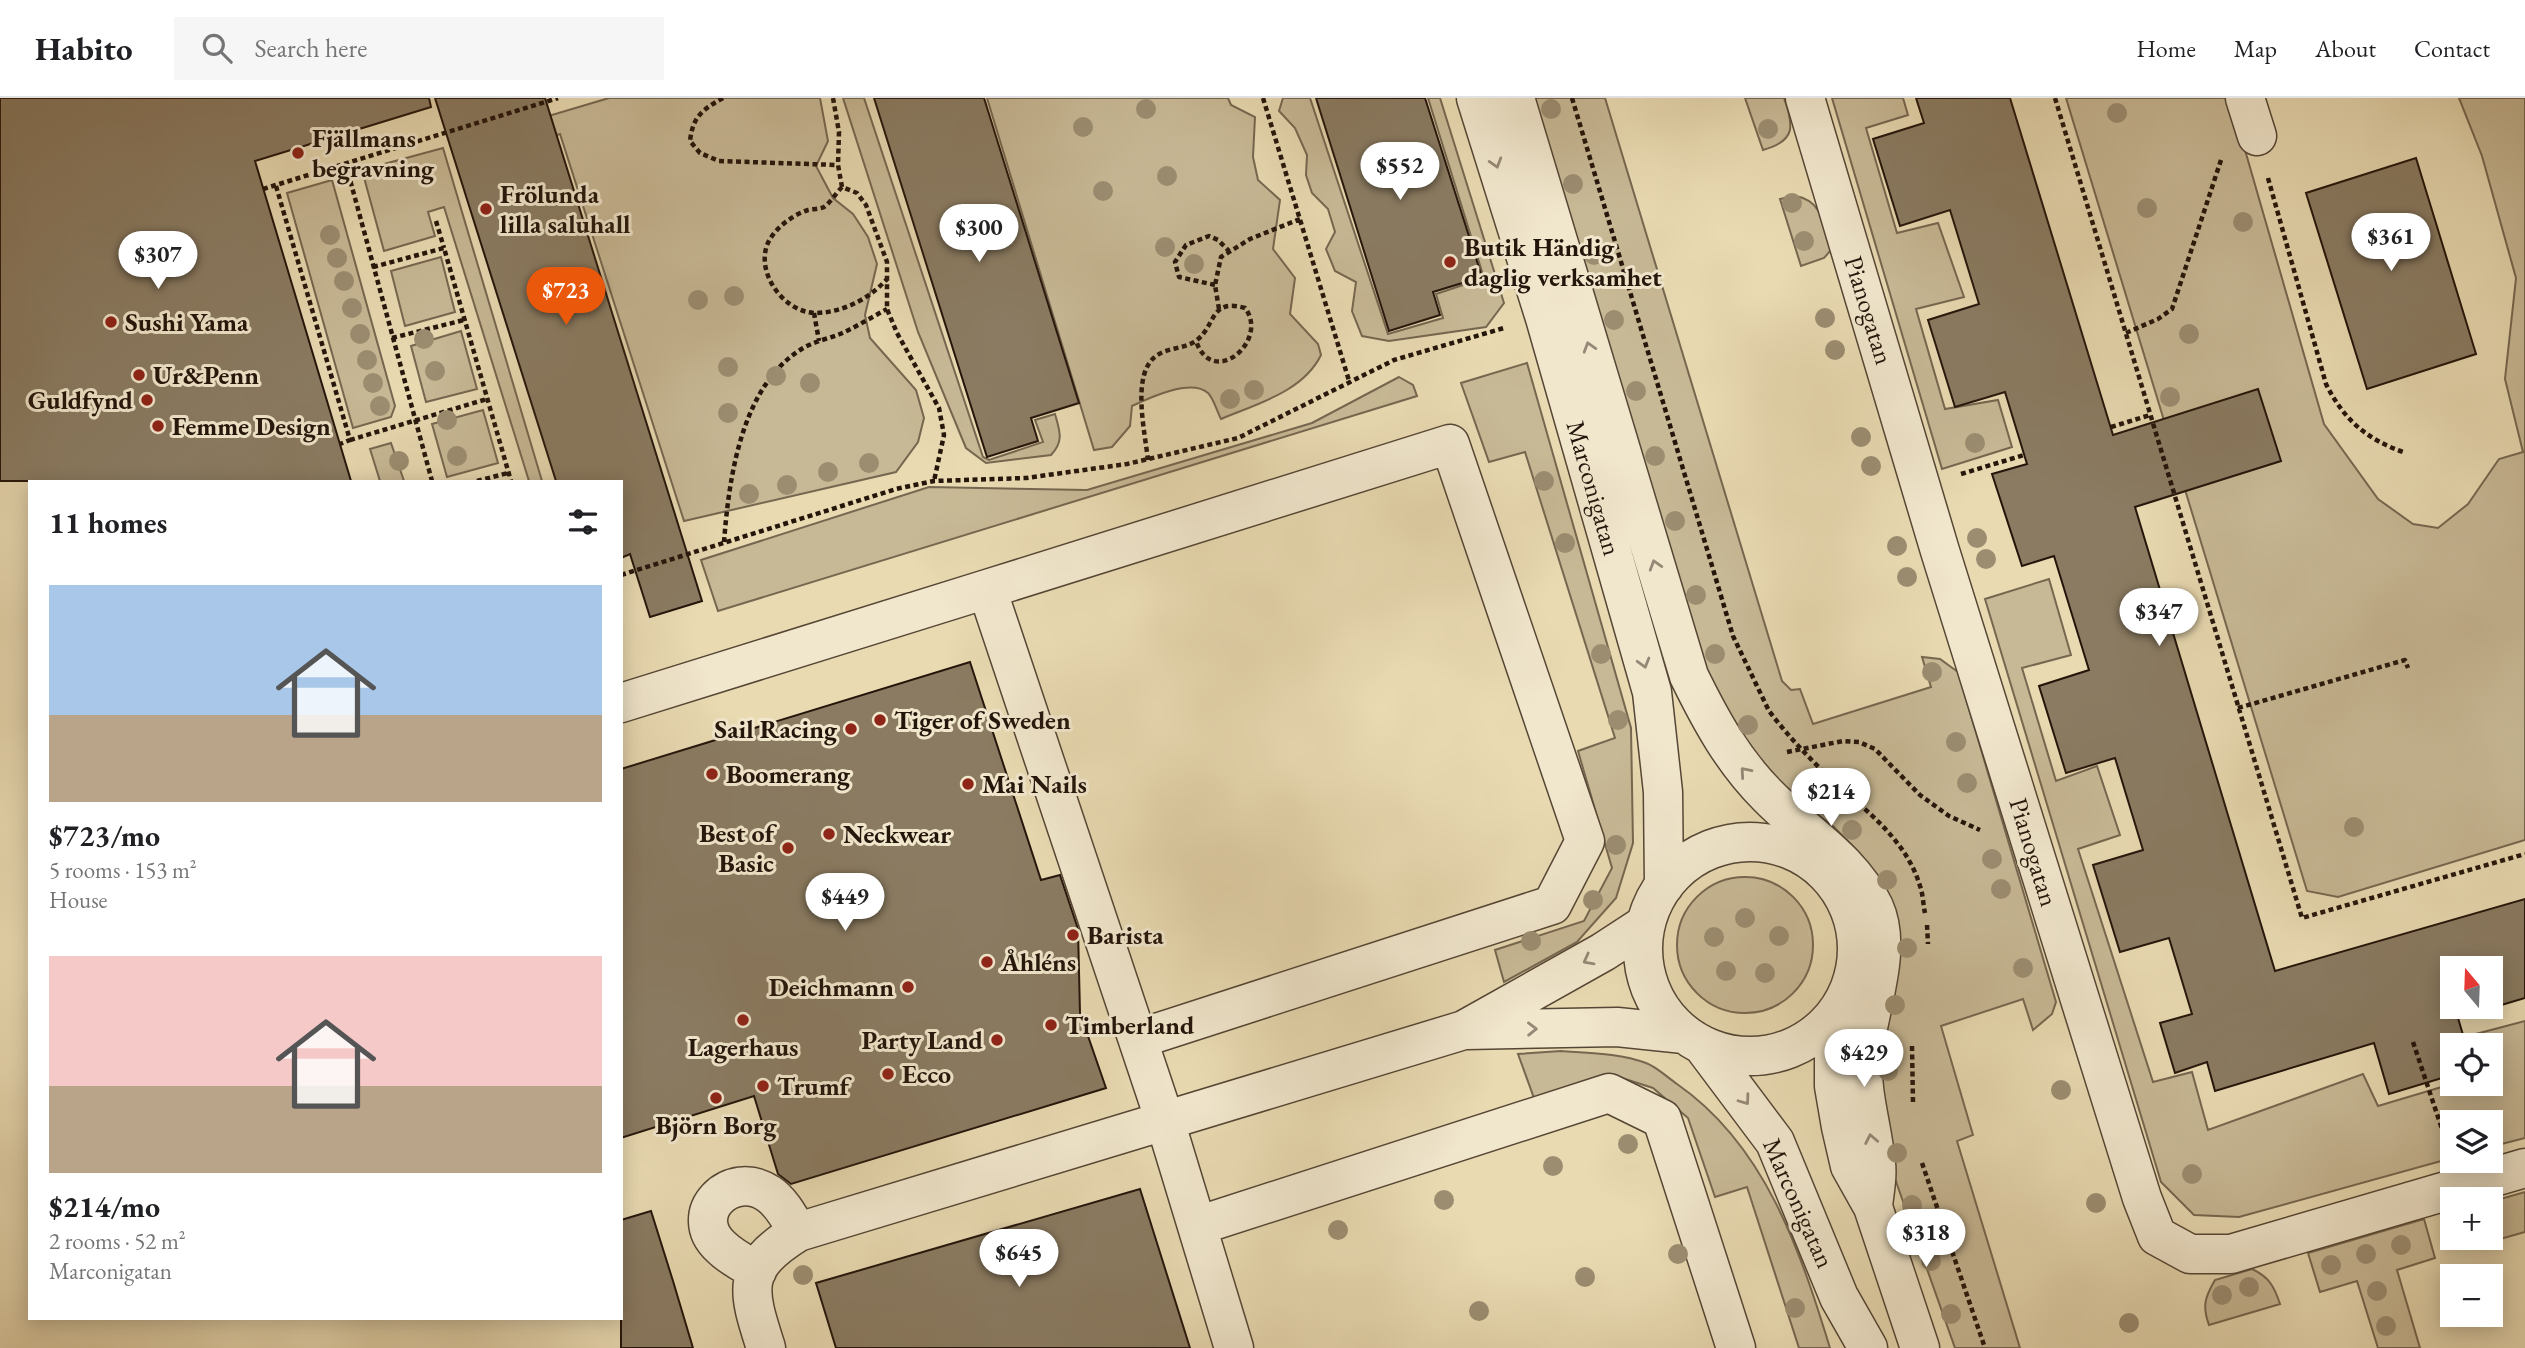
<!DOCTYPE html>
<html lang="en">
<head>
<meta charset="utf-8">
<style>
  :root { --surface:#fff; --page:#f6f6f6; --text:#202124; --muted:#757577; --line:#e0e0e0; --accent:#ea580c }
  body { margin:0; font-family:"EB Garamond",serif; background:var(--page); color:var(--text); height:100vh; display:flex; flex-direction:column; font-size:26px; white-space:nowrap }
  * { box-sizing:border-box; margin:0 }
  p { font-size:23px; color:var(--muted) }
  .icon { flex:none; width:38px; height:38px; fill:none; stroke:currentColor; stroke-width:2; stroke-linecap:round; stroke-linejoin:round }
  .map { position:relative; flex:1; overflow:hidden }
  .panel { position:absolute; left:28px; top:382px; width:595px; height:840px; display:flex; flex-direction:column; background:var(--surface); border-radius:0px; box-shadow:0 4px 18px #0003 }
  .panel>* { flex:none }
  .needle { width:46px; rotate:341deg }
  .fabs { position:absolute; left:2440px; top:858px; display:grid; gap:14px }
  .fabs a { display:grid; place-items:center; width:63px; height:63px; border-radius:0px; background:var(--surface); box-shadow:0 4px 18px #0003; font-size:35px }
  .price { position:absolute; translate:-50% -60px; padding:0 16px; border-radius:24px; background:#fff; color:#222; font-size:23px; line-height:46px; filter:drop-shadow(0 2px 4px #0008) }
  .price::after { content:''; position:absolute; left:50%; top:42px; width:21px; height:16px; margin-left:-10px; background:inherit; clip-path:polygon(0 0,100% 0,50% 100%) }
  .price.on { background:var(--accent); color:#fff }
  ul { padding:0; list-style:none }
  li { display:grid; align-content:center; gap:14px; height:371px; padding:0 21px }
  li span { display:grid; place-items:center; height:217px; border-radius:0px; color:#555 }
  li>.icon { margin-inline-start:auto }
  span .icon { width:126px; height:126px; fill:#fffc; stroke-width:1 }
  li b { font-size:30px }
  h2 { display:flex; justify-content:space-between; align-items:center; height:84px; padding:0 21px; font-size:30px }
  header { display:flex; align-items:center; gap:42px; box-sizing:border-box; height:98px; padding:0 35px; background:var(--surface); border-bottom:2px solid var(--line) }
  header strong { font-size:33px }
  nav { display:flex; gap:38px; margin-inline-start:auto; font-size:24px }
  .search { width:490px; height:63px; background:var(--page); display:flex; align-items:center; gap:18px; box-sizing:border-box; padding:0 24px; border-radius:0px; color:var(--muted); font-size:26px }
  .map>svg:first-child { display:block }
  .green { fill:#c8b996; stroke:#766750; stroke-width:2 }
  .building { fill:#8a7b62; stroke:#24150b; stroke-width:2; fill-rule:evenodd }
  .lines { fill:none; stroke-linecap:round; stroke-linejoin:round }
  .minor-casing { stroke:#554635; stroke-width:41 }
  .path { stroke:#24150b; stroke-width:4.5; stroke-dasharray:5 3.5; stroke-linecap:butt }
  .minor { stroke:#f1e7cd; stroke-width:38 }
  .tree { fill:#9c8d71 }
  .oneway { stroke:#958876 }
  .poi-dot { fill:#8f2418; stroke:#f1e7cd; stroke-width:2.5 }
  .labels { text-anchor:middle; stroke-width:6; stroke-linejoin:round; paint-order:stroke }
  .poi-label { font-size:26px; font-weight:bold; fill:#24150b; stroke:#f1e7cd; text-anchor:start }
  .street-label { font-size:26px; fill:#24150b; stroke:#f1e7cd }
</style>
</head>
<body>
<header>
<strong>Habito</strong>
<div class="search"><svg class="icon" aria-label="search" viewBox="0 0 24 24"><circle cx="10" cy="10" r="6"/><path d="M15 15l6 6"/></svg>Search here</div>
<nav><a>Home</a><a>Map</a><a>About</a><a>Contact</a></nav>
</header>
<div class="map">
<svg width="2525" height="1250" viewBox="0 0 2525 1250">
  <rect width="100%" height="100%" fill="#e9dab2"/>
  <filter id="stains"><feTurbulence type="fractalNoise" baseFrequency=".00286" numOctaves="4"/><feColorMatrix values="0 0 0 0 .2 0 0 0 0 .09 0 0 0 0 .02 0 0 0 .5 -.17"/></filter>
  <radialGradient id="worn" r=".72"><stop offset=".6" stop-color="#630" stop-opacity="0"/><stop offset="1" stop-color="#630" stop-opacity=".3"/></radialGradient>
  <path class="green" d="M609,0H820L828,43L816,68L833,100L853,116L868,139L877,166L865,217L870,240L916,292L924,320L918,344L896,374L684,423L560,36L515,50L508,30Z
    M843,0H864L983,359L989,362L1043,344L1035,322L1055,316C1060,334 1064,343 1051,357L986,365L966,350L918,234Z
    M987,0H1228L1231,7L1255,19L1253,59L1258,82L1280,102L1273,151L1295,180L1290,216L1318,246L1321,257C1303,294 1256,306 1221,321C1217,314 1214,301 1208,295C1191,280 1149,300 1132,308L1130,328L1112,349L1094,352Z
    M1283,0H1310L1388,236L1443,220L1436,196L1484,180L1428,0H1440L1504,205L1486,229L1389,243L1362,238L1352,213L1356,184L1335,173L1326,151L1335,134L1328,111L1312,95L1306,77L1307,57L1295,30L1279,13Z
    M1533,0H1605L1782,583L1791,592L1800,591L1813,626L1931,589L1922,559L1940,561L1958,574L2056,904L2052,916L2033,932L2023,901L1941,928L1973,1037L1957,1043L2020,1250H1955L1888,1061L1881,993L1883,788L1861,757L1833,728L1800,705L1775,679L1734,629L1705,572Z
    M1745,0H1784C1794,28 1796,43 1763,52Z
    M1832,0H1903L1908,17L1866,30L1897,135L1938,125L1964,199L1916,211L1945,311L1998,302L2012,349L1942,371Z
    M2066,0H2230L2324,326L2378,401L2413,426L2438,430L2468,406L2499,361L2523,354L2505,281L2516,180L2482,58L2459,0H2525V742L2338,799L2307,793Z
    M443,50L542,383H529L444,109L428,114L435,138L384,153L362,72Z
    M332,82L395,308L391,319L353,330L287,95Z
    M1795,98C1823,102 1824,128 1831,152L1824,160L1801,168L1780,101Z
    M441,159L455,214L405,228L391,173Z
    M461,233L477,291L426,304L411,248Z
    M1527,265L1631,630L1633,745L1616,800L1577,844L1504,884L1495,852L1584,823L1612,770L1578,653L1615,640L1525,354L1489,364L1461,285Z
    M1399,279L1413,287L1417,298L718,513L701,462L929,389L1087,392L1312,325Z
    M483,312L498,365L447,379L432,326Z
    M391,345L404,383H380L370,351Z
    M2049,481L2071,557L2022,570L2056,683L2097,668L2120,737L2078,751L2153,984L2192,974L2208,1032L2363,976L2378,1008L2455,985H2490V947H2475L2472,937L2525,923V1040L2490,1049V1024H2452V1060L2239,1119L2194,1117L2161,1084L1985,501Z
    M1677 847a68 68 0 1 1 136 0a68 68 0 1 1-136 0Z
    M1561,953C1589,955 1620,955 1646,965C1657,969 1668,980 1677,986C1765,1047 1800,1152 1830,1250H1799L1747,1089L1715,1099L1688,1020L1653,990L1616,978L1534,1000L1518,956Z
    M2525,1094V1134L2472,1149L2469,1139H2490V1104Z
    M2424,1121L2435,1160L2397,1172L2420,1250H2378L2357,1183L2320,1194L2308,1155Z
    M2252,1171C2269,1179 2274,1188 2280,1206L2209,1227C2202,1208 2205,1199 2215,1182Z"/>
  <path class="building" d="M0,0H429L431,9L255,63L351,383H0Z
    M435,0H545L702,503L650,519L630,456L621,460V383H556Z
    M874,0H984L1079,305L1031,320L1038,343L987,359Z
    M1316,0H1425L1482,179L1433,194L1440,217L1389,233Z
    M1916,0H2010L2113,337L2258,291L2281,363L2135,409L2275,873L2525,801V900L2458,920L2466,947H2452V977L2389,996L2374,945L2215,993L2207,964L2175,975L2160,925L2192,916L2169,840L2120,854L2093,767L2143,752L2115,660L2066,675L2039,588L2089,572L2054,458L2022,468L1992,376L2027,366L2005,294L1955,309L1928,222L1979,206L1950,112L1900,128L1873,41L1924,25ZM2452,870H2490V908H2452Z
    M2416,60L2476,256L2367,291L2306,95Z
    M970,564L1041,782L1060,777L1078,831L1080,915L1106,990L791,1086L778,1076L754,998L621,1040V671Z
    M1140,1091L1190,1250H836L816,1185Z
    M651,1113L673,1183L693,1250H621V1122Z"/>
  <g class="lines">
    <defs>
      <path id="minor" d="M1476,0L1545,220L1652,594L1663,694L1664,788
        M1515,0L1689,578C1711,623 1733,663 1768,698C1804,735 1851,761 1874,809C1894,852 1867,914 1863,961C1861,997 1873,1031 1876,1066C1878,1080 1874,1095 1873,1109
        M1805,0L1940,453L2142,1100L2157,1138L2190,1156H2231L2525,1070
        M2245,0L2257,38
        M987,491L1450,346L1585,743L1552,807L1138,941
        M621,605L987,491L1165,1023L1234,1250
        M1643 851a107 107 0 1 1 214 0a107 107 0 1 1-214 0Z
        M1846,905L1834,955V988L1841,1029L1850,1068L1873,1109L1920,1250
        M1466,932L1617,929L1684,936
        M1703,948L1775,1044L1839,1199L1868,1250
        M1197,1128L1609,995L1662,1021L1736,1250
        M757,1173C745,1166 731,1159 721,1149C685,1116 731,1070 769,1096C782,1105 790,1121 798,1134
        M766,1250C747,1191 740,1170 798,1134L1464,932L1603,854L1646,826"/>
    </defs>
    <use href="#minor" class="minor-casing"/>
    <path class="path" d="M723,0C702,12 693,18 690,43L700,55L719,63L838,67
      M833,0L839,34L838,67L842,89L857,95L866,107L887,164V211L897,235L939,310L944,337L934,383
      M1263,0L1350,286
      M1572,0L1733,538L1769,613C1788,638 1809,660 1831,681C1865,712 1906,741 1920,788C1923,796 1923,806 1925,815
      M2055,0L2302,820L2525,756
      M346,67L432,383
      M2268,80L2326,286C2344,322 2367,342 2406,355
      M276,88L350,342L340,346
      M842,89C837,94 830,105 824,109C820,111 812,111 808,112C793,117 778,128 770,141C752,171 783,215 816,215C844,214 869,201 887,181
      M263,91L558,0
      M436,123L444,150
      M373,169L444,150L511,383
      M1215,187L1179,179L1175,164L1186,147L1209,138L1218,142L1229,153
      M1219,211L1215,187L1221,159L1250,141L1300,121
      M814,215L819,243
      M2126,235L2158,221L2172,211L2221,62
      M392,240L464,222
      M2111,329L2150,317
      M350,342L487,301
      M1148,362C1145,334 1131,276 1156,258C1168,249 1186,251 1197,242C1216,227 1210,200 1245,210C1270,242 1213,292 1196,243
      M1961,376L2024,357
      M477,383L508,375
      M724,444C729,380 741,290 800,252C812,244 827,241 840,236C856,229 872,219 887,211
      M621,477L896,391L934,383L1026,380L1127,366L1238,340L1394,262L1504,230
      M2238,610L2405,562L2408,570
      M1787,654L1843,643L1859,644L1875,651L1920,697L1949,718L1980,732
      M1927,827L1928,846
      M2413,944L2448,1049
      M1912,948L1913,1005
      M1922,1065L1985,1250"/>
    <use href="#minor" class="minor"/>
  </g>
  <g class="tree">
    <circle cx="1146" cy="11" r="10"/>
    <circle cx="1551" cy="11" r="10"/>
    <circle cx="2117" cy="15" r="10"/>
    <circle cx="1083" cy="29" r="10"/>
    <circle cx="1768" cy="31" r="10"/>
    <circle cx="1167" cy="78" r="10"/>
    <circle cx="1573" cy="86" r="10"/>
    <circle cx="1103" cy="93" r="10"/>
    <circle cx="1792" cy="105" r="10"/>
    <circle cx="2147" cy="110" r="10"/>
    <circle cx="2243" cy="124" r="10"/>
    <circle cx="330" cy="137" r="10"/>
    <circle cx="1804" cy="143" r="10"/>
    <circle cx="1165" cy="149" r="10"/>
    <circle cx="1594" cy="157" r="10"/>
    <circle cx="337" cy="160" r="10"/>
    <circle cx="1194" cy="166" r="10"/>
    <circle cx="344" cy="183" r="10"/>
    <circle cx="734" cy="198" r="10"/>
    <circle cx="698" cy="202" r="10"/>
    <circle cx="352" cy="210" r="10"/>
    <circle cx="1825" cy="220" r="10"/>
    <circle cx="1614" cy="222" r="10"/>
    <circle cx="360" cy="236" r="10"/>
    <circle cx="2189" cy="236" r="10"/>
    <circle cx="424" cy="241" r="10"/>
    <circle cx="1835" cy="252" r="10"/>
    <circle cx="367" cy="262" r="10"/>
    <circle cx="728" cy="269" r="10"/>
    <circle cx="435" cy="273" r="10"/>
    <circle cx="776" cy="278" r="10"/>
    <circle cx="373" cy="285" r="10"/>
    <circle cx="810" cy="285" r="10"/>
    <circle cx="1254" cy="292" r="10"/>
    <circle cx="1636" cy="293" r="10"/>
    <circle cx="2170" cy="299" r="10"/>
    <circle cx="1230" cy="301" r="10"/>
    <circle cx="380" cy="308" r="10"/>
    <circle cx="728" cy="315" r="10"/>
    <circle cx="447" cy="322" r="10"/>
    <circle cx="1861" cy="339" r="10"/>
    <circle cx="1975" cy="345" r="10"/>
    <circle cx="457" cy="358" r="10"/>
    <circle cx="1655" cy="358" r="10"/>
    <circle cx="399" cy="363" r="10"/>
    <circle cx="869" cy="365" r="10"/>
    <circle cx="1871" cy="368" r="10"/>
    <circle cx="828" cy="374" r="10"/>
    <circle cx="1544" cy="383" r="10"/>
    <circle cx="787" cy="387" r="10"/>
    <circle cx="749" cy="396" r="10"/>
    <circle cx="1675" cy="423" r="10"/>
    <circle cx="1977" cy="440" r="10"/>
    <circle cx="1565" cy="445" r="10"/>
    <circle cx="1897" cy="448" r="10"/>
    <circle cx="1986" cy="461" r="10"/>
    <circle cx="1907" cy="479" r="10"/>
    <circle cx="1696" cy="497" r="10"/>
    <circle cx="1601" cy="556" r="10"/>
    <circle cx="1715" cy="556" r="10"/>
    <circle cx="1932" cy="574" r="10"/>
    <circle cx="1618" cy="622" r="10"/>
    <circle cx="1748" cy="627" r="10"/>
    <circle cx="1956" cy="644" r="10"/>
    <circle cx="1967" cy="685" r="10"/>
    <circle cx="1809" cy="694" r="10"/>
    <circle cx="2354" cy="729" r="10"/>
    <circle cx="1852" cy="732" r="10"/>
    <circle cx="1616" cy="747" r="10"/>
    <circle cx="1992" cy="761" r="10"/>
    <circle cx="1887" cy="782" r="10"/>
    <circle cx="2001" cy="791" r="10"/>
    <circle cx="1593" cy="802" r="10"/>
    <circle cx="1745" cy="820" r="10"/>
    <circle cx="1779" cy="838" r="10"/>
    <circle cx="1714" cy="839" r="10"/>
    <circle cx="1531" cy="843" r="10"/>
    <circle cx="1907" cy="850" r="10"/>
    <circle cx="2023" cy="870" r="10"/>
    <circle cx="1726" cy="873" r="10"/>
    <circle cx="1765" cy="875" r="10"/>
    <circle cx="1895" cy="907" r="10"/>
    <circle cx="1888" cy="973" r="10"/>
    <circle cx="2061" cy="992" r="10"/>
    <circle cx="1628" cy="1046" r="10"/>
    <circle cx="1897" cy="1055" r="10"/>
    <circle cx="1553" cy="1068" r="10"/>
    <circle cx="2192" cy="1076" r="10"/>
    <circle cx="1444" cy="1102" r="10"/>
    <circle cx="2096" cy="1105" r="10"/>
    <circle cx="1912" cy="1107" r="10"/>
    <circle cx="1338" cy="1132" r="10"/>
    <circle cx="2401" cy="1147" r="10"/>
    <circle cx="1678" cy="1156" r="10"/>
    <circle cx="2366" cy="1156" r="10"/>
    <circle cx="1931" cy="1163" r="10"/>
    <circle cx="2331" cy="1167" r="10"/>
    <circle cx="803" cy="1177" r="10"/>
    <circle cx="1585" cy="1179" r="10"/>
    <circle cx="2249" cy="1189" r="10"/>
    <circle cx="2377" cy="1193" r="10"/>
    <circle cx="2222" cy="1197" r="10"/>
    <circle cx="1795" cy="1210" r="10"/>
    <circle cx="1479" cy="1213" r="10"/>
    <circle cx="1951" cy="1216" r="10"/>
    <circle cx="2129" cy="1225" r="10"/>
    <circle cx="2386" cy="1228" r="10"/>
  </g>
  <defs><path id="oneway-chevron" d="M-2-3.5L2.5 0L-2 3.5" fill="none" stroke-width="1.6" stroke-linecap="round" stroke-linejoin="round" transform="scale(1.75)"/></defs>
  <g class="oneway">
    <use href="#oneway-chevron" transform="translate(1496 65) rotate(73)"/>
    <use href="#oneway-chevron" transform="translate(1589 249) rotate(-107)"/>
    <use href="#oneway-chevron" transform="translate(1655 467) rotate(-107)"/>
    <use href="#oneway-chevron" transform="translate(1644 565) rotate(74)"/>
    <use href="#oneway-chevron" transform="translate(1745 674) rotate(-131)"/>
    <use href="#oneway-chevron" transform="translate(1588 862) rotate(152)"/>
    <use href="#oneway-chevron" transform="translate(1532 931) rotate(-1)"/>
    <use href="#oneway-chevron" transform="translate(1745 1002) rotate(54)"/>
    <use href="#oneway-chevron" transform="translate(1871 1041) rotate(-101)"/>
  </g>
  <g class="poi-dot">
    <circle cx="298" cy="55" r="7"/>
    <circle cx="486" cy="111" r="7"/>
    <circle cx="1450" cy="164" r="7"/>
    <circle cx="111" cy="224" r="7"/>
    <circle cx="139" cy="277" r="7"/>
    <circle cx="147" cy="302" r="7"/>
    <circle cx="158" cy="328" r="7"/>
    <circle cx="880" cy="622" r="7"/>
    <circle cx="851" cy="631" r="7"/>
    <circle cx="712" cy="676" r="7"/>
    <circle cx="968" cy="686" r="7"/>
    <circle cx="829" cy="736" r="7"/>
    <circle cx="788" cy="750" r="7"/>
    <circle cx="1073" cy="837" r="7"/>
    <circle cx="987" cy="864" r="7"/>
    <circle cx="908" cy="889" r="7"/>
    <circle cx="743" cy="922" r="7"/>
    <circle cx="1051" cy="927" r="7"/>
    <circle cx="997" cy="942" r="7"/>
    <circle cx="888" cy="976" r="7"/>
    <circle cx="763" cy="988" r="7"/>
    <circle cx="716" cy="1000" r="7"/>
  </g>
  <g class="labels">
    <g class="poi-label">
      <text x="312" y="49">Fjällmans<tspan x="312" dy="30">begravning</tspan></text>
      <text x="500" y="105">Frölunda<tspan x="500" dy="30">lilla saluhall</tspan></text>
      <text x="1464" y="158">Butik Händig<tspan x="1464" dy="30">daglig verksamhet</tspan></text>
      <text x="125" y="233">Sushi Yama</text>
      <text x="153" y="286">Ur&amp;Penn</text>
      <text x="133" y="311" text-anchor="end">Guldfynd</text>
      <text x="172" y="337">Femme Design</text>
      <text x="894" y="631">Tiger of Sweden</text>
      <text x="837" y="640" text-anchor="end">Sail Racing</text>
      <text x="726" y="685">Boomerang</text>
      <text x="982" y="695">Mai Nails</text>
      <text x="774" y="744" text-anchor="end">Best of<tspan x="774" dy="30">Basic</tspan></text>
      <text x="843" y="745">Neckwear</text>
      <text x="1087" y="846">Barista</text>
      <text x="1001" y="873">Åhléns</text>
      <text x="894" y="898" text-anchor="end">Deichmann</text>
      <text x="1065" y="936">Timberland</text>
      <text x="983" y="951" text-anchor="end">Party Land</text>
      <text x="743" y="958" text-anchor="middle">Lagerhaus</text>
      <text x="902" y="985">Ecco</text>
      <text x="777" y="997">Trumf</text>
      <text x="716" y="1036" text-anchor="middle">Björn Borg</text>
    </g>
    <g class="street-label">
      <text transform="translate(1869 212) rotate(73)" y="9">Pianogatan</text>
      <text transform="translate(1594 390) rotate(74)" y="9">Marconigatan</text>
      <text transform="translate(2034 754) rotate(73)" y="9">Pianogatan</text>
      <text transform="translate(1799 1105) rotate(66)" y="9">Marconigatan</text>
    </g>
  </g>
  <rect width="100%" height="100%" filter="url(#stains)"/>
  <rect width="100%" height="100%" fill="url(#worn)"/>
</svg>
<div class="fabs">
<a><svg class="needle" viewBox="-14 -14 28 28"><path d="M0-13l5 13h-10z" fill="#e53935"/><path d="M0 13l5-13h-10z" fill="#757577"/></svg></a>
<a><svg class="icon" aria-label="locate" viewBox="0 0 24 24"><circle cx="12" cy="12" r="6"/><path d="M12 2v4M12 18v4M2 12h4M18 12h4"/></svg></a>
<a><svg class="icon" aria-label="layers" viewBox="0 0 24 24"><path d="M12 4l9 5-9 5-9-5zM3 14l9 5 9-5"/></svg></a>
<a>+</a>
<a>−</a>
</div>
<b class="price" style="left:1400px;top:104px">$552</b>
<b class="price" style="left:979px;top:166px">$300</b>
<b class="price" style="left:2391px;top:175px">$361</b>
<b class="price" style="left:158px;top:193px">$307</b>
<b class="price on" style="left:566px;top:229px">$723</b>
<b class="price" style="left:2159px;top:550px">$347</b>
<b class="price" style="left:1831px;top:730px">$214</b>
<b class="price" style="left:845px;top:835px">$449</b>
<b class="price" style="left:1864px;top:991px">$429</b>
<b class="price" style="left:1926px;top:1171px">$318</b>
<b class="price" style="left:1019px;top:1191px">$645</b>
<section class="panel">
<h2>11 homes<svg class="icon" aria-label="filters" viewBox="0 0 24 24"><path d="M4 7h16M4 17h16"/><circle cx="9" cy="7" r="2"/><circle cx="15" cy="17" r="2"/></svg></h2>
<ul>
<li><span style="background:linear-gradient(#a9c7e8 60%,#b9a48a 0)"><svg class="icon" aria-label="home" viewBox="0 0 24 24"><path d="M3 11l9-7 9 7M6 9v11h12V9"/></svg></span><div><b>$723/mo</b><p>5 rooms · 153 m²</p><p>House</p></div></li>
<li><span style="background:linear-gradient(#f6c9c9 60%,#b9a48a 0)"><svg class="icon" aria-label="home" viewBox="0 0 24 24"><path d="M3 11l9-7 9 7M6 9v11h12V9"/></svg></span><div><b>$214/mo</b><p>2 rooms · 52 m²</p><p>Marconigatan</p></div></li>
</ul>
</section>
</div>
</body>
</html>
